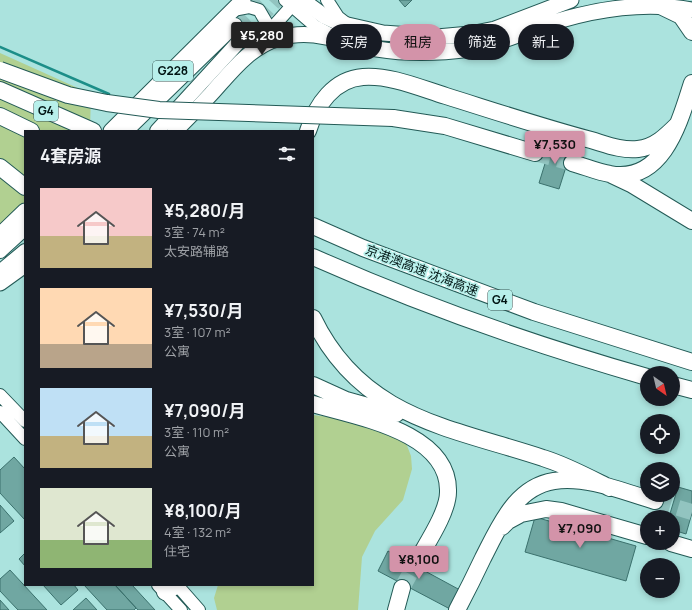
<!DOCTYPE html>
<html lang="zh">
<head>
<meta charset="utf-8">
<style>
  :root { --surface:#171b24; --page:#20242c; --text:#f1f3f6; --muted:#9ea1a6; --accent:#d393a9 }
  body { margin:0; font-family:Manrope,"Noto Sans SC",sans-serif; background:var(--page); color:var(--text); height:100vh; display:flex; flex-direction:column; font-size:15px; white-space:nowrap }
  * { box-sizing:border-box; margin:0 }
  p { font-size:13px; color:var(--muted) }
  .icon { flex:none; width:22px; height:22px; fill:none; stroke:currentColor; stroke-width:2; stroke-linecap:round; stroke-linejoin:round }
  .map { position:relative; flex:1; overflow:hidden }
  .sheet { position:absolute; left:24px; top:130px; width:290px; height:456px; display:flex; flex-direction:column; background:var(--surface); border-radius:0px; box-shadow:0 2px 6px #0003 }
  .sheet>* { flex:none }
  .hud { position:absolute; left:326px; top:24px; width:306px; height:36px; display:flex; gap:8px }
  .needle { width:26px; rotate:146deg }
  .tools { position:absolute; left:640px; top:366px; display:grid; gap:8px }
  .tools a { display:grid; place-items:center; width:40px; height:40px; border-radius:50%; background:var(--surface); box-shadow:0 2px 6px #0003; font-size:20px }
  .price { position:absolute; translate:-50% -34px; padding:0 9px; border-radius:4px; background:var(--accent); color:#111; font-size:13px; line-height:26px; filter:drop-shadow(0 1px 2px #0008) }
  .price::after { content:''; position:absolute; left:50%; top:24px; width:12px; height:9px; margin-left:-6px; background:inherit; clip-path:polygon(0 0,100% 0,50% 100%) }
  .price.current { background:#222; color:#fff }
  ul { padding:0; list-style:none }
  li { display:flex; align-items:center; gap:12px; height:100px; padding:0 16px }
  li span { display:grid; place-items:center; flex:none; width:112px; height:80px; border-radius:0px; color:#555 }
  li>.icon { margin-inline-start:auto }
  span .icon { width:48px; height:48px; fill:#fffc; stroke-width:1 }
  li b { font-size:17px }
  h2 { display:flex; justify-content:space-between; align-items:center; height:48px; padding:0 16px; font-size:17px }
  .tag { padding:0 14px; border-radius:18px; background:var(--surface); box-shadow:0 2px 6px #0003; font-size:14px; line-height:36px }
  .tag.current { background:var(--accent); color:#111 }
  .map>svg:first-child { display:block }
  .green { fill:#b1d091 }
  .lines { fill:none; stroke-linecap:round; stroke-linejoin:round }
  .stream { stroke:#1c8e88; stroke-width:2.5 }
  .building { fill:#70a7a2; stroke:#3b716d }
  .primary-tunnel { stroke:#92c4c0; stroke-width:14; stroke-dasharray:14 7; stroke-linecap:butt }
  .motorway-tunnel { stroke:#92c4c0; stroke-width:16; stroke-dasharray:16 8; stroke-linecap:butt }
  .secondary-casing { stroke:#235a56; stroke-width:14 }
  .primary-casing { stroke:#235a56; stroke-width:16 }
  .trunk-casing { stroke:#235a56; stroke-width:17 }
  .motorway-casing { stroke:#235a56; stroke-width:18 }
  .secondary { stroke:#fff; stroke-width:12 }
  .primary { stroke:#fff; stroke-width:14 }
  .trunk { stroke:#fff; stroke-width:15 }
  .motorway { stroke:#fff; stroke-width:16 }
  .motorway-bridge-casing { stroke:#235a56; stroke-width:18; stroke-linecap:butt }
  .motorway-bridge { stroke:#fff; stroke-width:16 }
  .labels { text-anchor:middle; stroke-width:3.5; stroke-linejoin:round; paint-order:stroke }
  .shield { fill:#b8f0eb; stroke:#385754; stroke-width:1 }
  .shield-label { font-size:12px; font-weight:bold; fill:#011514 }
  .street-label { font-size:13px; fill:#011514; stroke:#b8f0eb }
</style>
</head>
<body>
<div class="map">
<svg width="692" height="610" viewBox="0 0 692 610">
  <rect width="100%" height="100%" fill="#abe3de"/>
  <path class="green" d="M0,53L91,94L90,131H25V202L0,226Z
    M313,415L348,419L380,427L406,443L411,456L412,469L403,500L375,531L362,557L358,610H217L214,598L218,585H313Z"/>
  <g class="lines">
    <path class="stream" d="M0,47L109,94"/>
  </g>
  <path class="building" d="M399,0H412L405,7Z
    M552,141L572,148L559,189L539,183Z
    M14,457L25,469V520L0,493V470Z
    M678,487L692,491V513L686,534L673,530V517H669Z
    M0,505L14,521L0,533Z
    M535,517L636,546L626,581L525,552Z
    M388,551L460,590L450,609L378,571Z
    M25,553V566L19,559Z
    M10,570L47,610H18L0,591V579Z
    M43,585H74L78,590L61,605Z
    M84,585H115L136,608L134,610H107Z
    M115,585H132L155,610H138Z
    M86,598L97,610H73Z
    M0,600L9,610H0Z"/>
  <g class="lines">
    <path class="primary-tunnel" d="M235,25L260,0
      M245,35L277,0"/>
    <path class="motorway-tunnel" d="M535,153L572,163
      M655,501L692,512
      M402,588L417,561"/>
    <defs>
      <path id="secondary" d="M285,0L315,26L332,35
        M327,0L338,17L347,24
        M233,10L249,7L259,10L266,22L263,37
        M255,47L297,0
        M0,395L25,421
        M0,412L25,439
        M158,585L181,610
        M177,585L199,610"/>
      <path id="primary" d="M126,131L235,25
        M157,131L245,35
        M0,251L25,228
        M0,272L25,251"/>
      <path id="trunk" d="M302,0L324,16L339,23L383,33L437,37L470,34L495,29L571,0
        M111,131L243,0
        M175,131C187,119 199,107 211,94C231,72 250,46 280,38C314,27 344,44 377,49C407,54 441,53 471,49C490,46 510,38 528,31C579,12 638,0 692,10
        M0,235L25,211
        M0,283L25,265"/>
      <path id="motorway" d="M652,2L681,16L692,32
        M0,90L93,131
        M0,116L31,131
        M393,118L445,126L535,153
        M308,131C316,105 334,79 363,77C391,75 420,88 446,96C494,111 542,127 591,140C605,144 622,151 638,149C655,147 666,136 678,124
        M572,163C584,166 597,172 610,174C664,184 680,120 692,83
        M0,167L25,187
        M612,175L631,184L692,221
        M313,226L363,248L534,312L692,362
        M313,257C419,304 535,345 647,377
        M313,318C361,418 449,427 543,458C566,465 588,477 610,488
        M313,385L346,400L396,414
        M673,385L692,390
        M313,404C357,417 450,432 448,492C448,512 427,543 417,561
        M502,527L508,521L521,514L546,509L561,511L647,536
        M671,543L692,549
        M165,592L178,585
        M396,610L402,588
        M457,610C466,593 475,575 483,558C499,527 515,487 554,481C588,476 624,492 655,501"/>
    </defs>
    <use href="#secondary" class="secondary-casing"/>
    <use href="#primary" class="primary-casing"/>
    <use href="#trunk" class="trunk-casing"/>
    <use href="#motorway" class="motorway-casing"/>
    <use href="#secondary" class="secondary"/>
    <use href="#primary" class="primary"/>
    <use href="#trunk" class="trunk"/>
    <use href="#motorway" class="motorway"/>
    <defs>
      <path id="motorway-bridge" d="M0,70L68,95L107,103L159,110L393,118"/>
    </defs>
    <use href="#motorway-bridge" class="motorway-bridge-casing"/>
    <use href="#motorway-bridge" class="motorway-bridge"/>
  </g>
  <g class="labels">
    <g class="shield">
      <rect x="153" y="61" width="40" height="20" rx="3"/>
      <rect x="34" y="101" width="24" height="20" rx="3"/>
      <rect x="488" y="290" width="24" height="20" rx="3"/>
    </g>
    <g class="shield-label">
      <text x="173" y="75">G228</text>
      <text x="46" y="115">G4</text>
      <text x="500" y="304">G4</text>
    </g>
    <g class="street-label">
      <text transform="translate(422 270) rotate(21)" y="5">京港澳高速 沈海高速</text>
    </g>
  </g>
</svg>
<div class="tools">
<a><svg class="needle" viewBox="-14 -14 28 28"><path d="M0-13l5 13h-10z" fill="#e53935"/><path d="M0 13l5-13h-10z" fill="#9ea1a6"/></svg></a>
<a><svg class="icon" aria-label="locate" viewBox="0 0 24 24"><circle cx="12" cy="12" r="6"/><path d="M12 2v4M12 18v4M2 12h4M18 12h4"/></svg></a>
<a><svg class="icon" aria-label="layers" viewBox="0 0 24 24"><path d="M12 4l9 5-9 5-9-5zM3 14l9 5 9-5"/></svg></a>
<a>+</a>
<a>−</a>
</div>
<b class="price current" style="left:262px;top:56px">¥5,280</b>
<b class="price" style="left:555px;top:165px">¥7,530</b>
<b class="price" style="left:580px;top:549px">¥7,090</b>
<b class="price" style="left:419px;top:580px">¥8,100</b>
<div class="hud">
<a class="tag">买房</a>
<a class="tag current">租房</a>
<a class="tag">筛选</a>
<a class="tag">新上</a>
</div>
<section class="sheet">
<h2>4套房源<svg class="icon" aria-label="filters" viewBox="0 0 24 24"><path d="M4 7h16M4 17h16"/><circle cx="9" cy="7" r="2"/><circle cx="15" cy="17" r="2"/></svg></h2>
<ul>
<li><span style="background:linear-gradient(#f6c9c9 60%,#c2b280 0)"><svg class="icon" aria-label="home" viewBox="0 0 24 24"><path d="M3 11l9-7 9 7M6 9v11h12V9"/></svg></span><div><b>¥5,280/月</b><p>3室 · 74 m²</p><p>太安路辅路</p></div></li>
<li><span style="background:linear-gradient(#ffd9b3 70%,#b9a48a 0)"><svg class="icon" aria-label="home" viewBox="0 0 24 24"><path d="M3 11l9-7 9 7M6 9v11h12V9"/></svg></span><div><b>¥7,530/月</b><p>3室 · 107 m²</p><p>公寓</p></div></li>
<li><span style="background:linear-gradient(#bfe0f5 60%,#c2b280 0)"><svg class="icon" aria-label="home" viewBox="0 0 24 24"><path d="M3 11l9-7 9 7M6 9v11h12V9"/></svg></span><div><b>¥7,090/月</b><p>3室 · 110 m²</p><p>公寓</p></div></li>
<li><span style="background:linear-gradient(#dfe7d0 65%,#8fb573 0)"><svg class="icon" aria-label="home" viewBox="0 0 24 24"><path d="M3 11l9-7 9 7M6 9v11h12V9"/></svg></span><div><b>¥8,100/月</b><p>4室 · 132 m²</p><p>住宅</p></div></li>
</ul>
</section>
</div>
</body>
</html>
